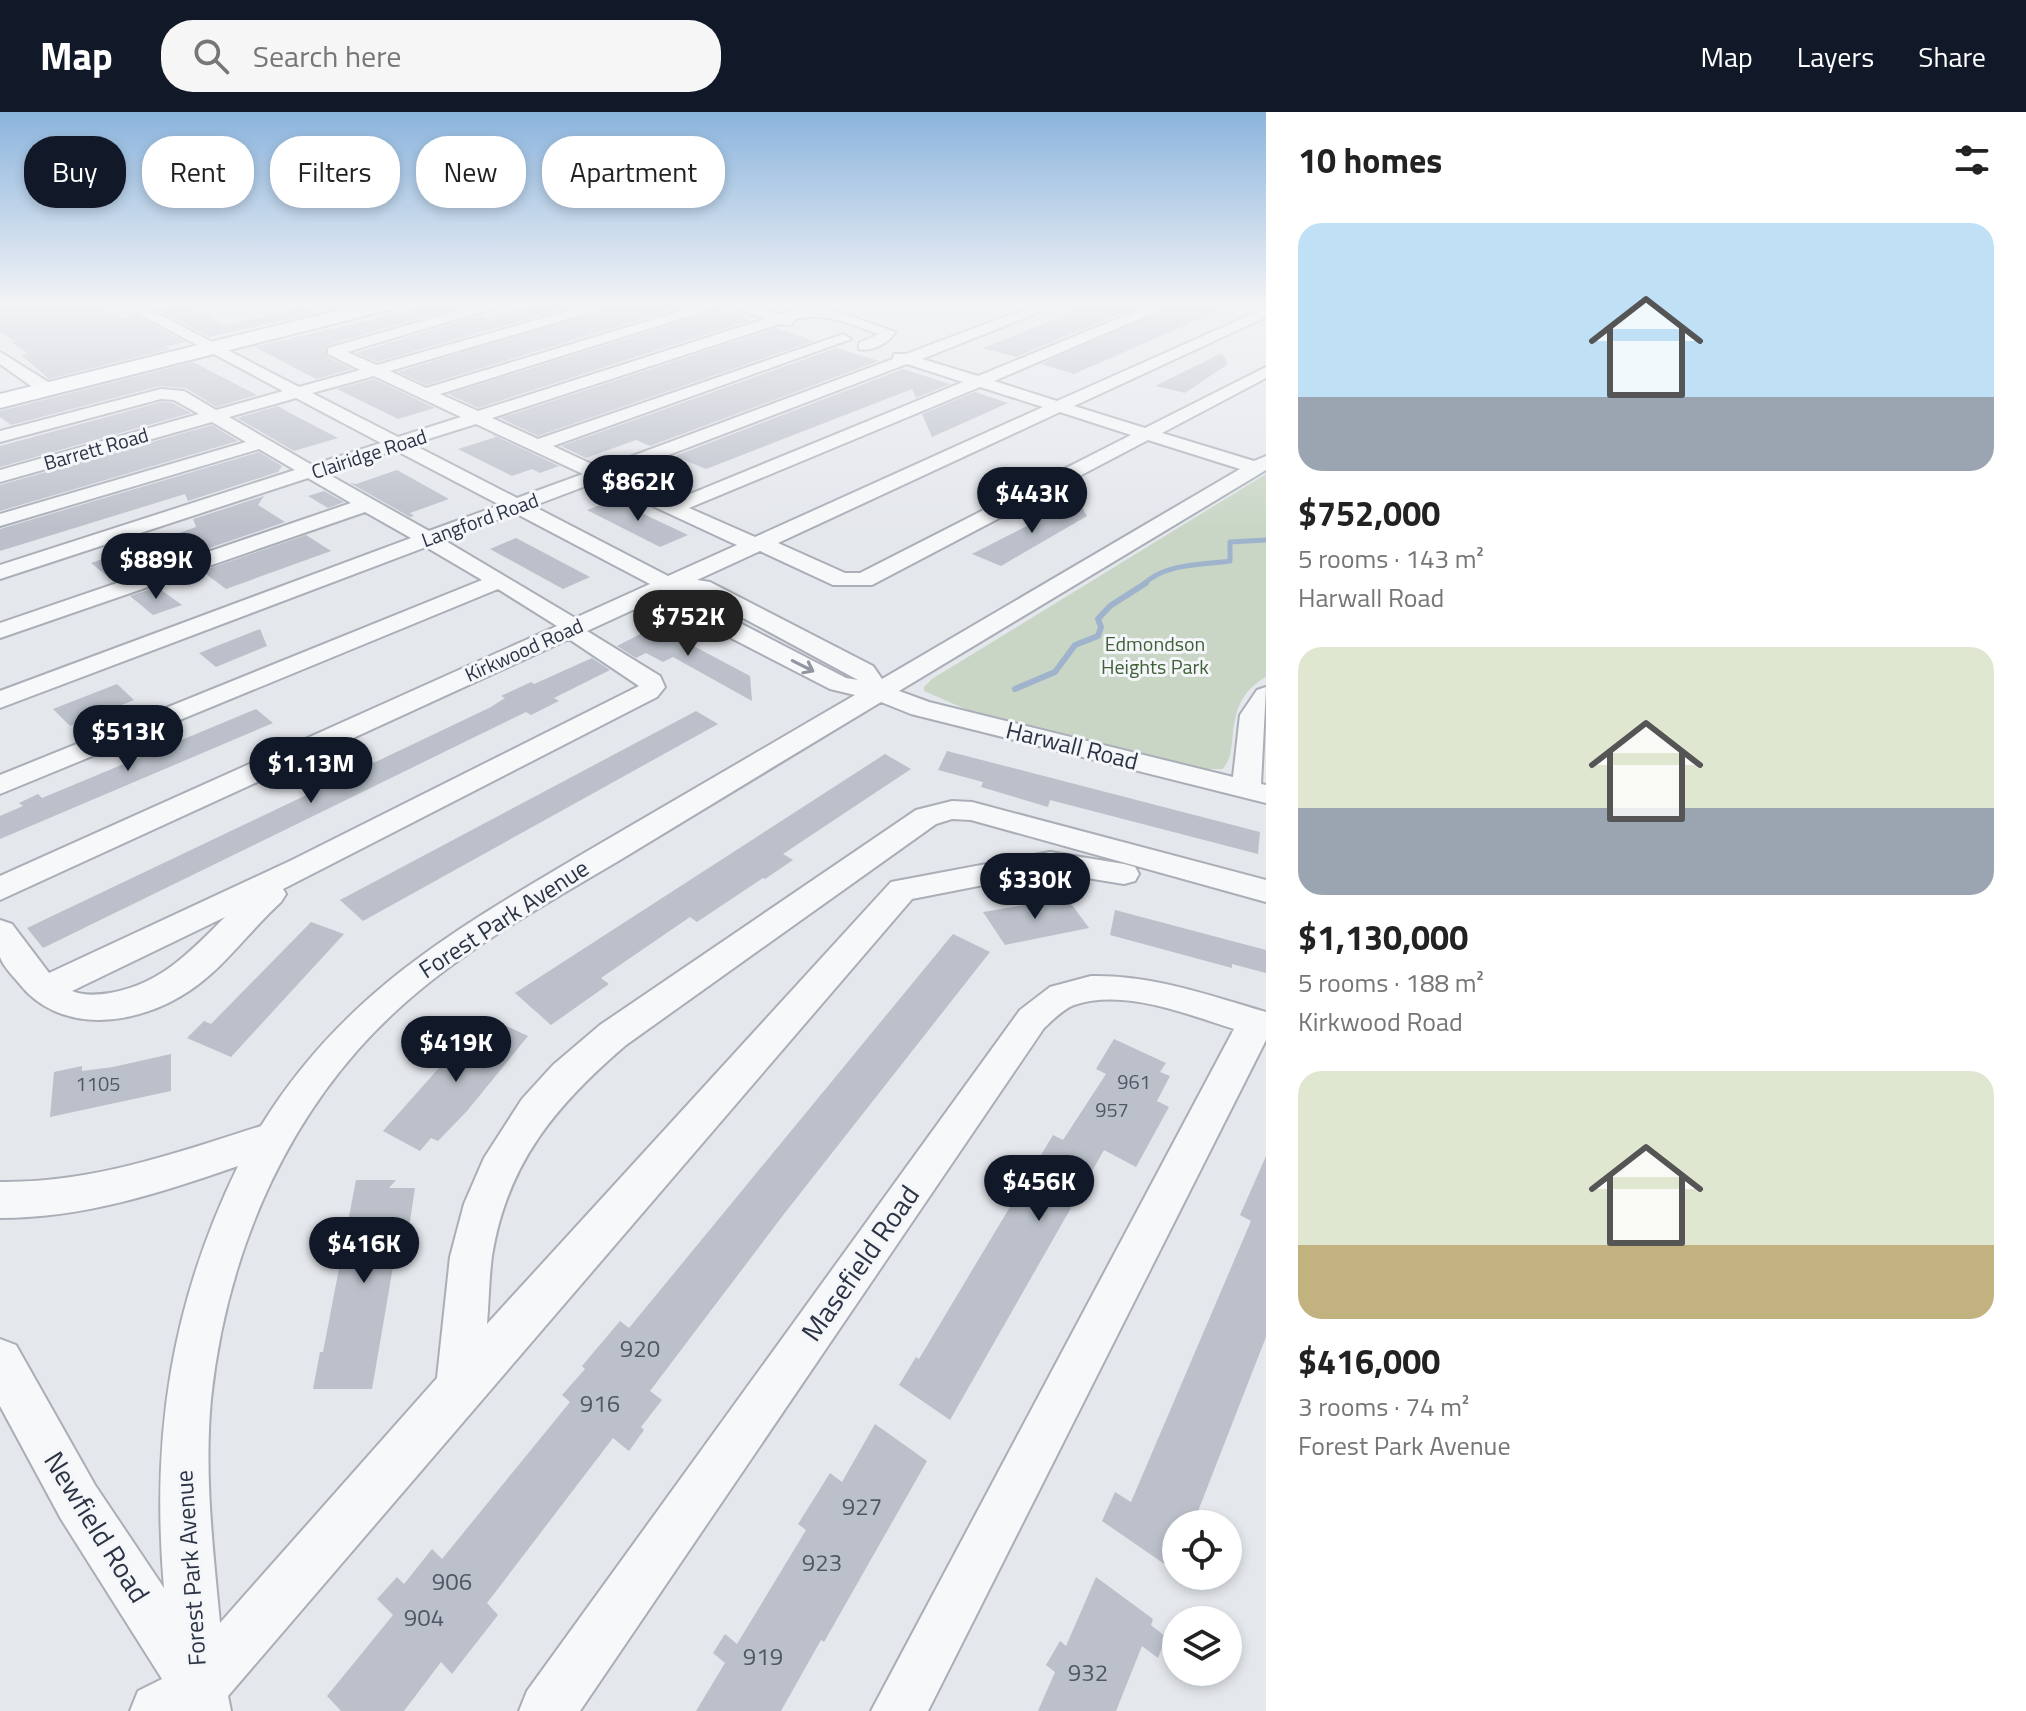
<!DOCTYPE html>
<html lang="en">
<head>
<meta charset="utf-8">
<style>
  :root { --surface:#fff; --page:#f6f6f6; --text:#222; --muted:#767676; --accent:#111827 }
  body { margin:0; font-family:"Titillium Web",sans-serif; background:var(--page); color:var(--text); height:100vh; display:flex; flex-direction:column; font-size:30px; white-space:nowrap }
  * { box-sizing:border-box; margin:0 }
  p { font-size:26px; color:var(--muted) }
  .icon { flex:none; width:44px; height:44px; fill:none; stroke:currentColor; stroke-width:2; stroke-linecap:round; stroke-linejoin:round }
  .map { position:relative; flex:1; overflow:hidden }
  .drawer { display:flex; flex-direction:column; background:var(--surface); width:760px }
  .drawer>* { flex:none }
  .banner { position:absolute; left:24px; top:24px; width:760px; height:72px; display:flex; gap:16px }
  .fabs { position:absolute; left:1162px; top:1398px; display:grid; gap:16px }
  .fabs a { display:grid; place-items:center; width:80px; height:80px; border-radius:50%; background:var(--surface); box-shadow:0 4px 12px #0003; font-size:40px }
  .price { position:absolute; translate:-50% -68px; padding:0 18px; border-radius:28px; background:var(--accent); color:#fff; font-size:26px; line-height:52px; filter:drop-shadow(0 2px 4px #0008) }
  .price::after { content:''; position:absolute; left:50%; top:48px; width:24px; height:18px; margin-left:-12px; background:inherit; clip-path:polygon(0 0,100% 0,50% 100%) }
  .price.on { background:#222; color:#fff }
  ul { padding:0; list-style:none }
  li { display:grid; align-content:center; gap:16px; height:424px; padding:0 32px }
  li span { display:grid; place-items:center; height:248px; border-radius:24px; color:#555 }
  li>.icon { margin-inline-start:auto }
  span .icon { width:144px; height:144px; fill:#fffc; stroke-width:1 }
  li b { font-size:34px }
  h2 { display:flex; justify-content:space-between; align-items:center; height:96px; padding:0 32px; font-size:34px }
  .tag { padding:0 28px; border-radius:32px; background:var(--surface); box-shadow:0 4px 12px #0003; font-size:28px; line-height:72px }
  .tag.on { background:var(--accent); color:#fff }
  header { display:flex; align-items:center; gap:48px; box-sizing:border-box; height:112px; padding:0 40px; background:var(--accent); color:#fff }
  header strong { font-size:38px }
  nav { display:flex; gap:44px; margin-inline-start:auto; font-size:28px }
  .search { width:560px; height:72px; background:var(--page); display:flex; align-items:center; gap:20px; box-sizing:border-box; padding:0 28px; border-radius:32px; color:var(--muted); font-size:30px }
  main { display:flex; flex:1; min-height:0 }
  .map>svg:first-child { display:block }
  .green { fill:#c9d6c5 }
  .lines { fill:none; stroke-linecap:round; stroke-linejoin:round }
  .stream-far1 { stroke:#9fb4cc; stroke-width:5 }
  .stream { stroke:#9fb4cc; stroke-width:6 }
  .building { fill:#bbc0ca }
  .minor-casing { stroke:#a9aeb7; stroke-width:4 }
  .major-casing { stroke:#a3abb8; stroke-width:4 }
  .minor { fill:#f7f8fa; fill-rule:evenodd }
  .major { fill:#fff; fill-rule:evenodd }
  .oneway { stroke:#9196a0 }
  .labels { text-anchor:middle; stroke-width:6; stroke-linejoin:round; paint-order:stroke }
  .far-street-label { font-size:20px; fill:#2b3445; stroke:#f4f6f9 }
  .far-park-label { font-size:20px; fill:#3f6138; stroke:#f4f6f9 }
  .number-label { font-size:20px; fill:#4f5766 }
  .street-label { font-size:24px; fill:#2b3445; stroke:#f4f6f9 }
  .near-number-label { font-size:24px; fill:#4f5766 }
  .near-street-label { font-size:28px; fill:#2b3445; stroke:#f4f6f9 }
</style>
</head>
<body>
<header>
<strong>Map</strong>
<div class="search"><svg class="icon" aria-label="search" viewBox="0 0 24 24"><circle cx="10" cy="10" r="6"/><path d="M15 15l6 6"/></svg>Search here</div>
<nav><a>Map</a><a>Layers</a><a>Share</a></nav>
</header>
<main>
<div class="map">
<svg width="1266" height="1599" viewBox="0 0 1266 1599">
  <rect width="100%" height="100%" fill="#e4e7ec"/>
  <path class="green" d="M1266,362V565C1218,592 1243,639 1222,657H1203L972,600L924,579V575L932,567Z"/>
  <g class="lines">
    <path class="stream-far1" d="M1143,473C1164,451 1201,453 1230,449V430L1266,428"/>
    <path class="stream" d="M1015,577L1055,560L1075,533L1098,524L1101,515L1098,507L1110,494L1146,471"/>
  </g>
  <path class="building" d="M0,193H97L122,206L135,203L185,230L166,235L170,237L49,267L21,243L28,242L12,231L16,230L0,220Z
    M182,193L227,213L304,195L317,201L209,225L158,198Z
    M433,193L460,195L327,233V245L352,257L316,267L255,235Z
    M538,193H577L377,250L356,241L481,203L488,206Z
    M618,193H689L426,273L398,260Z
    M1072,193H1142L1016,245L983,236L1071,201Z
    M1175,193L1230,194L1074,262L1041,252Z
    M719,198L751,208L478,296L448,282Z
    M776,216L814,229L538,324L500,306Z
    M836,236L879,249L650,334L636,328L586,346L561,334Z
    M1222,241L1228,252L1185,281L1155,274Z
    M193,250L257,283L216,295L186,276L160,274L11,313L0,305V299Z
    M903,257L950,272L916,286L912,277L706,357L675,344Z
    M374,267L435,296L398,307L337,277Z
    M975,280L1008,291L932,325L922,302Z
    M161,290L173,291L191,301L0,355V334Z
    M278,294L288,300L338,326L294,339L237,306Z
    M212,313L238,329L0,399V373Z
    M487,320L559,354L540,361L532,357L512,364L458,337L496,325Z
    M259,340L282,354L278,360L188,389L185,382L0,439V417Z
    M397,358L449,387L410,401L414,404L410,405L350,371L356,372Z
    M324,379L344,390L328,396L308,384Z
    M264,384L258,393L285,410L183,445L159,428L196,415L193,407Z
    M614,388L688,423L660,435L587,398Z
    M1078,388L1087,404L1001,454L972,442Z
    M306,423L331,439L226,477L202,459Z
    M516,426L590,465L563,477L490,437Z
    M114,443L138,461L113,469L91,451Z
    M157,475L182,493L153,503L130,484Z
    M656,514L750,564L752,589L673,545L663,550L646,541L636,546L617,534Z
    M260,517L267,534L216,555L199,541Z
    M592,546L610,558L554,586L559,589L531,603L526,600L43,836L27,816L491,595L505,586L501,584L531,570L534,572Z
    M117,572L134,588L70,614L53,597Z
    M256,597L273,611L0,727V704L23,694L19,691L38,682L42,686Z
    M696,599L718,612L363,809L340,788Z
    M947,639L1260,720L1258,742L1050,688L1048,695L981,675L983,670L938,658Z
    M885,642L911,657L783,742L793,748L765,767L763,766L697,810L690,805L601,866L609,872L551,913L515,881Z
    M1067,786L1089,816L1005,833L983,800Z
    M1115,798L1266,838V861L1232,852V856L1110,823Z
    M311,810L344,822L231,945L187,926L204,909L211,912Z
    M953,822L990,840L784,1102L650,1279L662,1288L641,1315L644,1318L629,1339L613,1326L487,1491L498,1503L452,1562L441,1550L404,1599H341L327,1584L393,1503L377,1487L397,1465L404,1472L432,1437L442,1447L570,1290L562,1283L585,1257L582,1254L620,1209L629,1216Z
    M485,904L528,924L467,999L438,1029L431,1026L420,1039L383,1019Z
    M1114,927L1166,951L1160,960L1170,964L1157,989L1169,995L1136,1055L1104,1038L950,1308L899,1273L916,1245L919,1247L1053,1023L1063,1028L1106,962L1096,957Z
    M171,942V979L50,1005L54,960L82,954V959L113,955Z
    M1266,1044V1225L1193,1412H1176V1460L1102,1409L1115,1380L1131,1390L1251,1109L1240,1103Z
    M356,1068H396L389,1076H415L408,1122H404L400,1149H394L372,1277H313L320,1240H323Z
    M875,1312L927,1349L824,1530L821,1528L781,1599H696L725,1551L713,1541L725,1522L737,1532L806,1418L798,1412L830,1361L842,1370Z
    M1096,1465L1153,1507L1151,1513L1166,1525L1158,1546L1142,1534L1116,1599H1038L1055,1560L1046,1553L1060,1529L1066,1534Z"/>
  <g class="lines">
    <defs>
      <path id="minor" d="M122,193H141L299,275L360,258L328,242V236L479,193H504L347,240L377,253L590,193H615L390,259L426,276L701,193H725L440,282L478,299L765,207L729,193H752L779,203L802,196L831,197L895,220C889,231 872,240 859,237V231L879,222C851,213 822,198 793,208L792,213L779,212L492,306L538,327L838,224L843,222L851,227L553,334L600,356L893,247L894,242H906L1036,193H1057L922,247L978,264L1151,193H1172L994,269L1057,289L1266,196V205L1074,294L1145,316L1266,255V266L1162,321L1254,349L1266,344V358L899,579L929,590L1233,665L1240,603L1257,578L1266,575L1261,672L1266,673V691L911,602L881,590C794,642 707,695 620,748C547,791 471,833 407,889C291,990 227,1136 211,1287C204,1363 213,1436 220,1511L437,1266L450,1145L464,1092L484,1046L522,987L553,953L600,913L916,698L952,689L972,690L1266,768V790L971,708L952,707L936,712L626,933C556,993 507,1051 492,1144C489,1166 489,1189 487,1212L891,770L1050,740L1124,752L1135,755L1139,762L1135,769L1124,772L1050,760L912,787L228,1584L231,1599H130L138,1579L162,1567L61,1407L0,1294V1227L16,1233L95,1373L164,1476C151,1323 171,1192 238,1054C160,1081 84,1106 0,1106V1070C92,1071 174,1042 261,1014C347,875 466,811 603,730C687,681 771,632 855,583L830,577L665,492L661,485L587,519L660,564L665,575L657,585L283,777L286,782L281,790C250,818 224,856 189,879C137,914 59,924 18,870C12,863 3,854 0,845C0,835 0,819 0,808L12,812L49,861L292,748L639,574L569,527L0,788V764L557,514L498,477L0,682V663L482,468L426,435L0,596V579L411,426L365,400L0,526V511L351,391L308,366L0,467V453L295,358L259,337L0,414V402L246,330L212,310L0,370V358L199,302L174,288L161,287L0,330V319L161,277L184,279L216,298L283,279ZM907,252L963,270L673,389L616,363ZM374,264L461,305L398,325L312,281ZM980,275L1043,295L755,425L689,396ZM296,286L381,331L312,353L229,305ZM1060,300L1131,323L860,461H845L778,431ZM476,312L583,362L517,386L412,332ZM1148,328L1240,357L882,567L873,554L710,470L697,468L760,439L833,473H872ZM395,338L500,393L429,419L326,361ZM599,369L730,430L737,433L668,464L533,394ZM515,401L650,472L575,506L444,428ZM682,481H697L858,568L846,566ZM225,805C190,840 161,872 110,881C97,883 84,884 72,879Z
        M328,193H348L361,201L354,205Z
        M0,240L53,273L55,277L53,281H41L0,252Z
        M1091,864C1153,863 1208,883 1266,900V928L928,1599H871L1234,917C1186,902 1124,876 1074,893C1063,897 1053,908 1044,916L580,1599H519L527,1579L1020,898L1050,875Z"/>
      <path id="major" d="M360,193H394L392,197L0,296V282Z"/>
    </defs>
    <use href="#minor" class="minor-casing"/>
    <use href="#major" class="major-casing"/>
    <use href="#minor" class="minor"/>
    <use href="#major" class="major"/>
  </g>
  <defs><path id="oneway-shaft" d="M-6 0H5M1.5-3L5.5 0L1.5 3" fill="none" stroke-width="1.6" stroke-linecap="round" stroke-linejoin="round" transform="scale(2)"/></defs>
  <use class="oneway" href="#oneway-shaft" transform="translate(803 554) rotate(27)"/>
  <linearGradient id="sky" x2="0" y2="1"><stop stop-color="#8bb4dd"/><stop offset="0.46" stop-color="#f3f4f6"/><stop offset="1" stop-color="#f3f4f6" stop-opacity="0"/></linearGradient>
  <rect width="1266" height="417" fill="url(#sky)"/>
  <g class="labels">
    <g class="far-street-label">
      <text transform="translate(96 337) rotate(-16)" y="7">Barrett Road</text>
      <text transform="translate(369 342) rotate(-18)" y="7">Clairidge Road</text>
      <text transform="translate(480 408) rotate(-20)" y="7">Langford Road</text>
      <text transform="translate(524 538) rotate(-24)" y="7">Kirkwood Road</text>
    </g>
    <g class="far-park-label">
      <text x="1155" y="539">Edmondson<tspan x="1155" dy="23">Heights Park</tspan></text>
    </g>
    <g class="number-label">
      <text x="1134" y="977">961</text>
      <text x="98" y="979">1105</text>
      <text x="1112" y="1005">957</text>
    </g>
    <g class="street-label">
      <text transform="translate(1072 634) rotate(14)" y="8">Harwall Road</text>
      <text transform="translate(504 807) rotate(-33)" y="8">Forest Park Avenue</text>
      <text transform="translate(191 1456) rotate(-94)" y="8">Forest Park Avenue</text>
    </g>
    <g class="near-number-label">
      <text x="640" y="1245">920</text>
      <text x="600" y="1300">916</text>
      <text x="862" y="1403">927</text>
      <text x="822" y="1459">923</text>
      <text x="452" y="1478">906</text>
      <text x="424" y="1514">904</text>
      <text x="763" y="1553">919</text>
      <text x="1088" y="1569">932</text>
    </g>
    <g class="near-street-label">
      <text transform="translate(860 1151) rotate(-55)" y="10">Masefield Road</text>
      <text transform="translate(97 1415) rotate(58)" y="10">Newfield Road</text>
    </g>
  </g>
</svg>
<div class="fabs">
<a><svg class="icon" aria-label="locate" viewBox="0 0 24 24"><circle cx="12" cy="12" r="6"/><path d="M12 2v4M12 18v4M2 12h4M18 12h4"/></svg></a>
<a><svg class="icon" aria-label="layers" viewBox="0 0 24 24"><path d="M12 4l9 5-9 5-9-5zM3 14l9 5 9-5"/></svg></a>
</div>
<b class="price" style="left:638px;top:411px">$862K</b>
<b class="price" style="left:1032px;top:423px">$443K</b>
<b class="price" style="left:156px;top:489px">$889K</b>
<b class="price on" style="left:688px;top:546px">$752K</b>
<b class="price" style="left:128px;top:661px">$513K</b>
<b class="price" style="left:311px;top:693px">$1.13M</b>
<b class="price" style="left:1035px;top:809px">$330K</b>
<b class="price" style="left:456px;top:972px">$419K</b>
<b class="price" style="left:1039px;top:1111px">$456K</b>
<b class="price" style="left:364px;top:1173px">$416K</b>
<div class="banner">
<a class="tag on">Buy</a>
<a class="tag">Rent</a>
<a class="tag">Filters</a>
<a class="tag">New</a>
<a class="tag">Apartment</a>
</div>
</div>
<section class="drawer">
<h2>10 homes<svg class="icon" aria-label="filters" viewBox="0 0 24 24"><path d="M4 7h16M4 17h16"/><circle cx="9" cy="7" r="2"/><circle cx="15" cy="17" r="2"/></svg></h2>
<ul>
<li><span style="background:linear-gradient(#bfe0f5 70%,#9aa5b1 0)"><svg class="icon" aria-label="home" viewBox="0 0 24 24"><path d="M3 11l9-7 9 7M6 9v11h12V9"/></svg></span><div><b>$752,000</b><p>5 rooms · 143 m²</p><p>Harwall Road</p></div></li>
<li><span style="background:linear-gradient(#dfe7d0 65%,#9aa5b1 0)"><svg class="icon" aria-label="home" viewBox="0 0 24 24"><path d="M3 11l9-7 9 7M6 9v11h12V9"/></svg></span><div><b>$1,130,000</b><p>5 rooms · 188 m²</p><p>Kirkwood Road</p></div></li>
<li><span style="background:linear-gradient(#dfe7d0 70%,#c2b280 0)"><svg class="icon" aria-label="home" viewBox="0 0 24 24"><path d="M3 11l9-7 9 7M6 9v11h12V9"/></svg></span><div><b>$416,000</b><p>3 rooms · 74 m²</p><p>Forest Park Avenue</p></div></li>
</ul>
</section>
</main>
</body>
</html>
